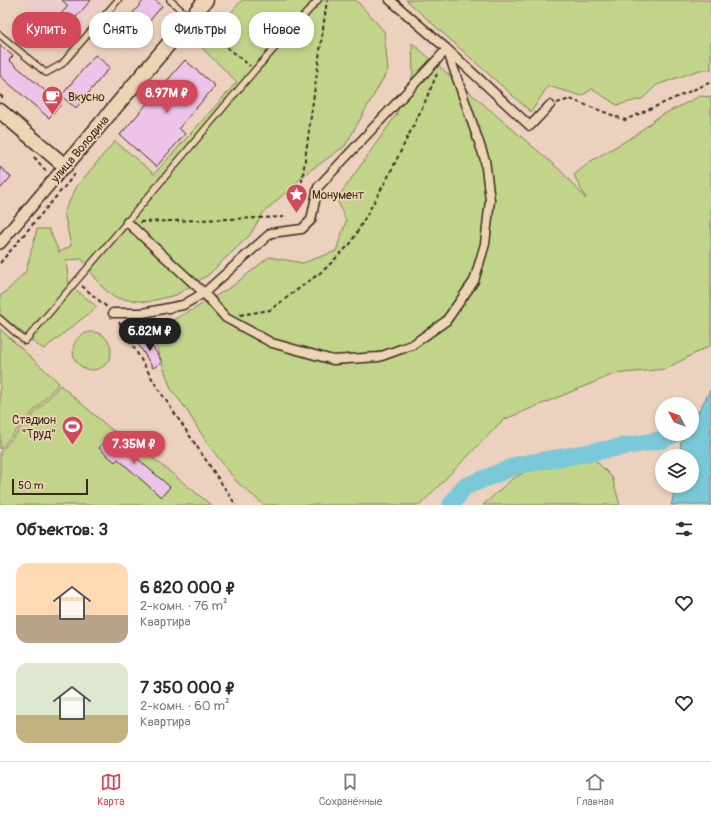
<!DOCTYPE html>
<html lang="ru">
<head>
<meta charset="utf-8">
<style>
  :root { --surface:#fff; --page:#f2f2f3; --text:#2b2b33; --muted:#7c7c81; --line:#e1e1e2; --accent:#d1495b }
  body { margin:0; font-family:Pangolin,sans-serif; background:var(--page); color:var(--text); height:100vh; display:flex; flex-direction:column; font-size:15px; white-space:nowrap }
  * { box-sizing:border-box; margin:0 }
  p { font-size:13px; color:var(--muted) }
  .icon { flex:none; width:22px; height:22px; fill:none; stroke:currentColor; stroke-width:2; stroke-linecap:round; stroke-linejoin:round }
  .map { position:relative; height:505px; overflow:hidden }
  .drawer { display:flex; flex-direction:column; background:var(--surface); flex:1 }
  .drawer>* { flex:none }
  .top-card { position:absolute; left:12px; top:12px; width:400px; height:36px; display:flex; gap:8px }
  .needle { width:26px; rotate:311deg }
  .tools { position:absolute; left:655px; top:397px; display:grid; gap:8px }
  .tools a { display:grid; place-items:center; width:44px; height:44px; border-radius:50%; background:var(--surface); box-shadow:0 2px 6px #0003; font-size:20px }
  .scale { position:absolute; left:12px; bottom:10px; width:76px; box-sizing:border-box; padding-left:4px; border:2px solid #3b2a1e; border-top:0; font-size:11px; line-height:14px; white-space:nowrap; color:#3b2a1e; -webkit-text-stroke:3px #ecd4b4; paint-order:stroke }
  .price { position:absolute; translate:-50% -34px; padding:0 9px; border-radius:14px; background:var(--accent); color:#fff; font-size:13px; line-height:26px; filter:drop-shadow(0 1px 2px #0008) }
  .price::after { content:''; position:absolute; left:50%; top:24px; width:12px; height:9px; margin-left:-6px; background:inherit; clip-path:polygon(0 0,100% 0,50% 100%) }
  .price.active { background:#222; color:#fff }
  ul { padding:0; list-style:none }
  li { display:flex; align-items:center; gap:12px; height:100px; padding:0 16px }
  li span { display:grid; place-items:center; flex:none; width:112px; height:80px; border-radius:12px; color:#555 }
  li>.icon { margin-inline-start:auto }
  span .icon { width:48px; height:48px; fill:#fffc; stroke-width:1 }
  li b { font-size:17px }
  h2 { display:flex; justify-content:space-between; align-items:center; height:48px; padding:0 16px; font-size:17px }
  .tag { padding:0 14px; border-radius:16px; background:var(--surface); box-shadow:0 2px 6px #0003; font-size:14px; line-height:36px }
  .tag.active { background:var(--accent); color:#fff }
  .menu { display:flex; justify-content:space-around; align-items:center; height:56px; border-top:1px solid var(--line); background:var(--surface); font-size:11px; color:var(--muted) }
  .menu a { display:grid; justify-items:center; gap:2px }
  .menu .active { color:var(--accent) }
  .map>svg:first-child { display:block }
  .built { fill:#eccdcc }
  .green { fill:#c1d48a; stroke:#7e7f54 }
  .water { fill:#7ac9d8; stroke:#61898e }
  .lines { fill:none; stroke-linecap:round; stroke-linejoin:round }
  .river { stroke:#7ac9d8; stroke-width:18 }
  .building { fill:#edc3ea; stroke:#3b2a1e }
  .service-casing { stroke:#3b2a1e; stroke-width:8 }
  .pedestrian-casing { stroke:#3b2a1e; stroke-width:11 }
  .minor-casing { stroke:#3b2a1e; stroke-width:14 }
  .tertiary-casing { stroke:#3b2a1e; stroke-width:17 }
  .path { stroke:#3b2a1e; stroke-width:2; stroke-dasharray:4 3; stroke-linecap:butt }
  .service { stroke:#ecd4b4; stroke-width:5.5 }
  .pedestrian { stroke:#ecd4b4; stroke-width:8 }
  .minor { stroke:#ecd4b4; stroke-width:11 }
  .tertiary { stroke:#ecd4b4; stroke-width:14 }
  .labels { text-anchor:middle; stroke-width:3.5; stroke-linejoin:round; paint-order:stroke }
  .poi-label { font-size:12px; fill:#3b2a1e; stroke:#ecd4b4; text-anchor:start }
  .street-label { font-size:12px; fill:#3b2a1e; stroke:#ecd4b4 }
</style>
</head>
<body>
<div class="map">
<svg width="711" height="505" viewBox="0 0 711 505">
  <rect width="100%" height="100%" fill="#ecd1bf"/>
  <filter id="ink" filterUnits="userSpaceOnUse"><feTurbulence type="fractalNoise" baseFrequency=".025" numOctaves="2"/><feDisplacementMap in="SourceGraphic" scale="8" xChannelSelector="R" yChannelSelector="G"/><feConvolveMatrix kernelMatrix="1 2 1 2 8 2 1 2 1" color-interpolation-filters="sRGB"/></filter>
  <g filter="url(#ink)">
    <path class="built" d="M20,0H105L68,42Z"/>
    <path class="green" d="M242,0H356L384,31L388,70L345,146L308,172L263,213L250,235L208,275L176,295L147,302L115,298L102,287L82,259L66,260L69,284L97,307L44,349L36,344L0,314V296L8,290L26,271L37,229H49L59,252L71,246L64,212L77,186L115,141L154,174L237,82L201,47Z
      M406,0H711V70H699L657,85L642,99L617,105L592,89L582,96L548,86L531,112Z
      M412,43L560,170L586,199L574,175L591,161L634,136L658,117L700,96L711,97V345L665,369L614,374L503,420L420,505H264L237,482L207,443L184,406L171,389L151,331L194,309L234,285L269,257L303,263L336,251L346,221L337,199L396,115L413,75Z
      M0,329L59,383L0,449Z
      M73 351a19 19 0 1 1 38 0a19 19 0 1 1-38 0Z
      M60,385L112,430L133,442L211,505H0V452Z
      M584,449L612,477L620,505H483L512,479L551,457Z"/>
    <path class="water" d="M711,389V505H671L672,502L675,486H692V456H679L681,442L686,434H692V423Z"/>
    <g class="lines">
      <path class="river" d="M451,505L464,487L518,465L661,440L674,434"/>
    </g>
    <path class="building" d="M62,0H91L70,24L60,15L68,6Z
      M144,0H155L162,6L128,47L114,35Z
      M0,45L13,56L9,60L61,104L49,118L0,76Z
      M95,55L110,67L76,108L61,96Z
      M185,60L215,86L179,128L185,134L156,167L120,135Z
      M0,167L11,177L0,189Z
      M146,336L162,362L153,368L137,342Z
      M110,435L170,487L161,497L118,459L115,462L99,448Z"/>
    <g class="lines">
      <defs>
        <path id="service" d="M170,0L190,18
          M0,35L46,73L62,64L118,0
          M0,319L25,341L127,222L255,70L318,0"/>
        <path id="pedestrian" d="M390,0L447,49L530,126L550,105
          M113,313H143L183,305L204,293L271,233L302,229L311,220L318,187L447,49L485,160L490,200L485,244L474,281L446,321L412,345L379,357L333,360L272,343L226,318L204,293L127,222"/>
        <path id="minor" d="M0,243L65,166"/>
        <path id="tertiary" d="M0,111L65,166L206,0"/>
      </defs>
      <use href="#service" class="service-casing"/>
      <use href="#pedestrian" class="pedestrian-casing"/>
      <use href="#minor" class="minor-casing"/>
      <use href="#tertiary" class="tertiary-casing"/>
      <path class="path" d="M200,25L250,66
        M0,95L5,100
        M557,103L570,99L625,120L711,82
        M34,157L47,172
        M299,203L327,0
        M140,222L287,217
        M0,263L76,173
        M82,286L108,308
        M240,315L270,310L324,270L351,243L388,177L424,104L437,74
        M119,322L157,387L236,505"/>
      <use href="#service" class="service"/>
      <use href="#pedestrian" class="pedestrian"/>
      <use href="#minor" class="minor"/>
      <use href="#tertiary" class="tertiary"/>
    </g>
  </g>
  <defs>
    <symbol id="cafe-pin" viewBox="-11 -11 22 30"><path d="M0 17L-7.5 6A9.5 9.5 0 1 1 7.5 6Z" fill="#d1495b" stroke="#ecd4b4"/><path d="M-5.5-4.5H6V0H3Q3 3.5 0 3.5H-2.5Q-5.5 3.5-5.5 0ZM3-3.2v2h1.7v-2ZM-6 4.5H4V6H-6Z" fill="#fff"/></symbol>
    <symbol id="sight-pin" viewBox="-11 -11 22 30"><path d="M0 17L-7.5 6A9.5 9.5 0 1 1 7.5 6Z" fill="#d1495b" stroke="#ecd4b4"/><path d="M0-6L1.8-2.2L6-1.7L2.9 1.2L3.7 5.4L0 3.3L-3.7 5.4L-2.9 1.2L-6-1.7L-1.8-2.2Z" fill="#fff"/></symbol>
    <symbol id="stadium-pin" viewBox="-11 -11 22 30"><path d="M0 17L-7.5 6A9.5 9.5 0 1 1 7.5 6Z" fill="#d1495b" stroke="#ecd4b4"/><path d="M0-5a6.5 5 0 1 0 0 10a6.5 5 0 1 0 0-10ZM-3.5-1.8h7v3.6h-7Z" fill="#fff"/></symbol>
  </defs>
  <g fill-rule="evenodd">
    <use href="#cafe-pin" x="40" y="84" width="25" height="34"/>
    <use href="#sight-pin" x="284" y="182" width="25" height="34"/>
    <use href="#stadium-pin" x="60" y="414" width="25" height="34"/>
  </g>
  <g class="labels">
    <g class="poi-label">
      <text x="68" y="101">Вкусно</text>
      <text x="312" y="199">Монумент</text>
      <text x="56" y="424" text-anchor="end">Стадион<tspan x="56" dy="14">"Труд"</tspan></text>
    </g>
    <g class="street-label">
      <text transform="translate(80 149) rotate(-50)" y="4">улица Володина</text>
    </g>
  </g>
</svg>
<div class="tools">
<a><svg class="needle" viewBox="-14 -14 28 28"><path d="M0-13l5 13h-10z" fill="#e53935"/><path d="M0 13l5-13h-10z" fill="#7c7c81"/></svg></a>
<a><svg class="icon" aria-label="layers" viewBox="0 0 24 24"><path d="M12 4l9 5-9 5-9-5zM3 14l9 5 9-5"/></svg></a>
</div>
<div class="scale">50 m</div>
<b class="price" style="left:167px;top:114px">8.97M ₽</b>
<b class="price active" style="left:150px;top:352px">6.82M ₽</b>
<b class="price" style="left:134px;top:465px">7.35M ₽</b>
<div class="top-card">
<a class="tag active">Купить</a>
<a class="tag">Снять</a>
<a class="tag">Фильтры</a>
<a class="tag">Новое</a>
</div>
</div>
<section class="drawer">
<h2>Объектов: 3<svg class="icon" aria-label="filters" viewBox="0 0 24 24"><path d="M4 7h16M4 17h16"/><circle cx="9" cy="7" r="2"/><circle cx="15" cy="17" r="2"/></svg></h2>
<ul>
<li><span style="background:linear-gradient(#ffd9b3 65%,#b9a48a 0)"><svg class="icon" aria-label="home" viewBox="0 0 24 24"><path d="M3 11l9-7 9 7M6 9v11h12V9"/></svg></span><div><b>6 820 000 ₽</b><p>2-комн. · 76 m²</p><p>Квартира</p></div><svg class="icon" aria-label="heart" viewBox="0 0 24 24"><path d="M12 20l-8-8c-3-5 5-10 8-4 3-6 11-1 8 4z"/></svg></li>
<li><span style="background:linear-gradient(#dfe7d0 65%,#c2b280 0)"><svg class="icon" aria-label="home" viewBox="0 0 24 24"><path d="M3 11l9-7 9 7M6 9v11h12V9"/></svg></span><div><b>7 350 000 ₽</b><p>2-комн. · 60 m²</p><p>Квартира</p></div><svg class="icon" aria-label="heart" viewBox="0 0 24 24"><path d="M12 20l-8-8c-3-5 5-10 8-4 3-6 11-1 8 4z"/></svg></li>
</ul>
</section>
<nav class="menu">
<a class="active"><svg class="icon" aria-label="map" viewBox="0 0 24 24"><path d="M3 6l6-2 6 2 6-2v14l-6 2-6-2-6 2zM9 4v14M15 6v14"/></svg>Карта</a>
<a><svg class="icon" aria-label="saved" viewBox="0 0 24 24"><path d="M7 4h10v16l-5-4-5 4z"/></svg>Сохранённые</a>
<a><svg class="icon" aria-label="home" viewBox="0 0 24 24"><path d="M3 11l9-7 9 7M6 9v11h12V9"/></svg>Главная</a>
</nav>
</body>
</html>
